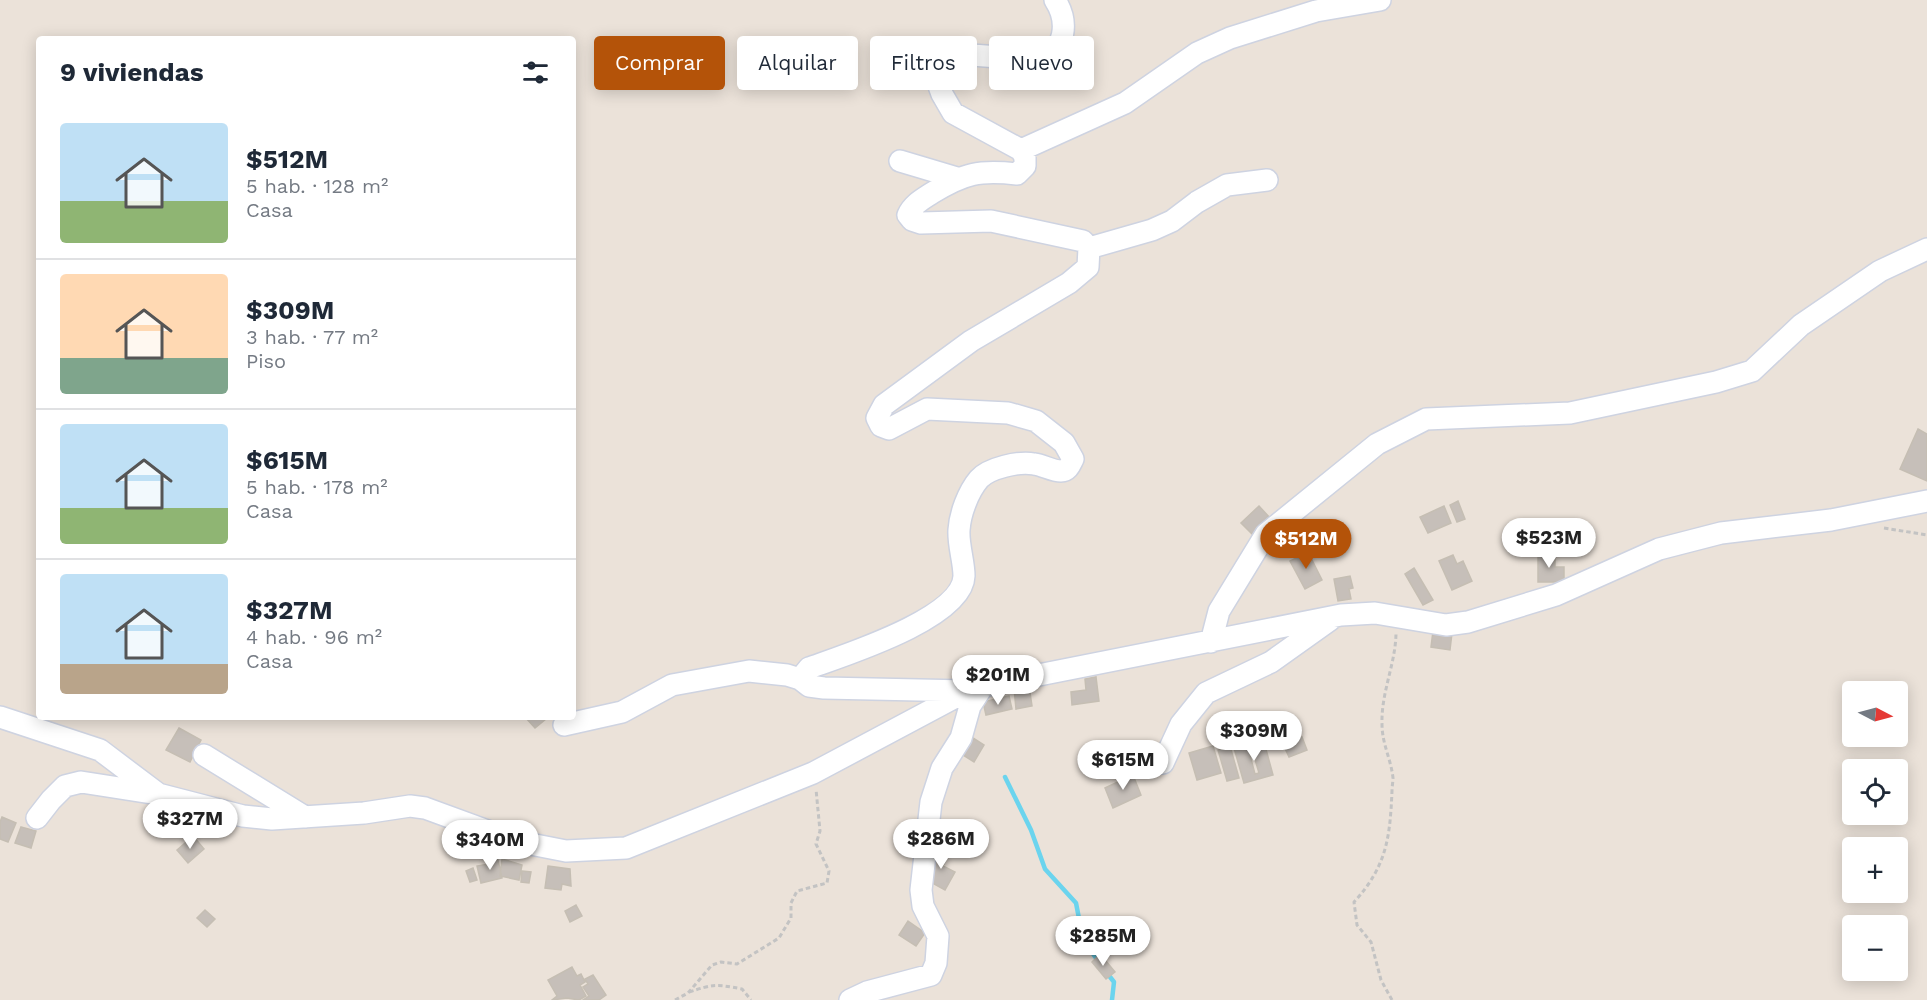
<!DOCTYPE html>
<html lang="es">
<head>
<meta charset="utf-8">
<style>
  :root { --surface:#fff; --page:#f2f2f3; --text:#1f2937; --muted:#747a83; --line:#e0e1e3; --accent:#b45309 }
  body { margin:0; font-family:"Work Sans",sans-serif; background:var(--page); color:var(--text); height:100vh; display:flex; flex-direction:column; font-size:22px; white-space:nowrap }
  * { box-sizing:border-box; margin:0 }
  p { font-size:20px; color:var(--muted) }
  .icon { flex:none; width:33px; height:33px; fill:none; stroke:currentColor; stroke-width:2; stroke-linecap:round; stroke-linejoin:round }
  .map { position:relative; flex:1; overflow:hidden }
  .panel { position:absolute; left:36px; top:36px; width:540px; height:684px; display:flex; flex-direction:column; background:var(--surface); border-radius:6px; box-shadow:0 3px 15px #0003 }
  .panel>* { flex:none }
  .banner { position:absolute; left:594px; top:36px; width:570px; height:54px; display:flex; gap:12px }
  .needle { width:39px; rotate:96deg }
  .buttons { position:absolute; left:1842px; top:681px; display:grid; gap:12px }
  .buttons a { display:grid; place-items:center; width:66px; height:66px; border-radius:6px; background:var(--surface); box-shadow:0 3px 15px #0003; font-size:30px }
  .price { position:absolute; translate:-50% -51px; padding:0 14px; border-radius:21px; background:#fff; color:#222; font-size:20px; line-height:39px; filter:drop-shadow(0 2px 3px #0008) }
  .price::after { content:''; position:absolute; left:50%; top:36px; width:18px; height:14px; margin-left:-9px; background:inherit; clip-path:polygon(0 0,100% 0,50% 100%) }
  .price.active { background:var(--accent); color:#fff }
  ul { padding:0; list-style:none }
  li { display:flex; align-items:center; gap:18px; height:150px; padding:0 24px }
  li+li { border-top:2px solid var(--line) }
  li span { display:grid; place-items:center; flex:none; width:168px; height:120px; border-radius:6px; color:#555 }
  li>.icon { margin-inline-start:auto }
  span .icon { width:72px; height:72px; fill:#fffc; stroke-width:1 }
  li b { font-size:26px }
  h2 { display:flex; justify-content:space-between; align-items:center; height:72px; padding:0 24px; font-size:26px }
  .pill { padding:0 21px; border-radius:6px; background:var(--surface); box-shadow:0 3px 15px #0003; font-size:21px; line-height:54px }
  .pill.active { background:var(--accent); color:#fff }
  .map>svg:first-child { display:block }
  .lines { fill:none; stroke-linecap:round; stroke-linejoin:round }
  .stream { stroke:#6bd4ee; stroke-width:4.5 }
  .building { fill:#c6bfb9; stroke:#c5beb3; stroke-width:1.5 }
  .minor-casing { stroke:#ced3e1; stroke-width:24 }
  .path { stroke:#c3c3c3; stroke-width:3; stroke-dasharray:4.5 3; stroke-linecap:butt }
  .minor { stroke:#fff; stroke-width:21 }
</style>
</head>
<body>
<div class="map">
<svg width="1927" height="1000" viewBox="0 0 1927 1000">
  <rect width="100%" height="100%" fill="#ebe2d9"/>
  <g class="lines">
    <path class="stream" d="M1005,777L1031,830L1045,869L1076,903L1083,939L1098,961
      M1107,973L1114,982L1112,1000"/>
  </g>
  <path class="building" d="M1918,429L1927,434V481L1900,469Z
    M1458,501L1465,519L1457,522L1450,505Z
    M1259,506L1270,518L1253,535L1241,523Z
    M1444,506L1451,523L1428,533L1420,517Z
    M1308,552L1322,580L1305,589L1290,561Z
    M1538,554H1555V567H1564V582H1538Z
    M1453,555L1457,564L1463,561L1472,581L1452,590L1439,561Z
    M1414,568L1433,600L1423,605L1405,574Z
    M1350,576L1353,588L1349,589L1351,599L1338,601L1334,579Z
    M1433,631L1452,633L1450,650L1431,647Z
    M1096,677L1099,701L1072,705L1071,692L1086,690L1085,679Z
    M1029,686L1032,706L1016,709L1014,688Z
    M1009,696L1012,709L986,715L983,702Z
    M525,717H544L546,719L535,728Z
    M179,728L201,740L190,762L166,750Z
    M1302,737L1307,750L1289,757L1283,744Z
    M973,738L984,745L974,762L963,755Z
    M1264,742L1273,775L1244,783L1234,748L1247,744L1255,774L1259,773L1251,746Z
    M1213,746L1221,773L1197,780L1189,753Z
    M1230,746L1239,778L1227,781L1218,750Z
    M1133,775L1141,795L1113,808L1105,788Z
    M2,817L16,823L8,842L0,839V822Z
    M21,827L36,831L31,848L15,843Z
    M193,836L204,849L188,863L177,850Z
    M942,845L951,849L943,866L955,872L945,890L925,879Z
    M497,856L502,878L481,883L477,866L489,864L488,858Z
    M502,859L522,865L519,880L500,876Z
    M548,866L570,869L571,886L562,884L561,890L545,888Z
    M473,868L477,880L470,882L466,871Z
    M522,871L531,872L529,883L521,882Z
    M576,905L582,916L570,922L565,911Z
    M205,910L215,919L207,927L197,918Z
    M908,921L925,933L916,946L899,935Z
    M1100,954L1115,972L1106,979L1092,962Z
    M572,967L577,976L581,974L585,982L580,985L586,996L579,1000L567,998L552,1000L557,996L548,980Z
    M593,975L606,995L599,1000H583L589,996L583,987L588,984L585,979Z"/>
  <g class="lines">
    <defs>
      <path id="minor" d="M1021,150L1125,103L1197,53L1230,38L1316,11L1380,0
        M900,161L957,178
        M1089,248L1152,230L1172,221L1197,202L1227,185L1267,180
        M1211,642L1219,611L1266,534L1377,444L1426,419L1570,413L1716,382L1752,371L1801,325L1880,271L1927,249
        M967,691L824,688L809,686L800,679L809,668C845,655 963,618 964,576C964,561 958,545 959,530C960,514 968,492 979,479C989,468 1019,461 1034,464C1043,465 1052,471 1061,471C1068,471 1070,465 1073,459L1064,443L1036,421L1008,413L927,409L889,429L881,426L877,418L884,405L971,341L1069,283L1088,267L1089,248L1083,241L991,221L921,223L912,220L908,215C913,204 923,199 932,193C965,173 979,170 1017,174L1025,166V157L1021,150L953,113L942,94L932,67C933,65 936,60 938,59C952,49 1024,60 1043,64C1064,48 1070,23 1055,0
        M0,717L100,750L157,793
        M564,725L622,712L672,685L749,671L787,675L800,679
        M204,755L305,817
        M1163,763L1181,724L1206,693L1271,662L1330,620
        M37,818L51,800L65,786L81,782L158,794L243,816L272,819L364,813L410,806L425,808L515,841L566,851L626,848L813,773L967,691L983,686L1341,615L1375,613L1446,625L1468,622L1556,595L1659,549L1721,533L1831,520L1927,501
        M850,1000L867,992L931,975L936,963L938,936L923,906L921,890L931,802L942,768L961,738L970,706L983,686"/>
    </defs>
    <use href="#minor" class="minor-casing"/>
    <path class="path" d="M1884,528L1927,535
      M689,992C714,984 716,984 742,989L751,1000
      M675,1000L688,993L712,965L721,962L737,964L779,938L791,918V903L797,891L827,883L829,871L816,844L820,831L816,789
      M1392,1000L1381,980L1371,942L1357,925L1354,902C1387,866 1390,837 1392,791C1392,786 1393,782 1393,778C1391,759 1382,744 1382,724C1381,692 1396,663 1396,632"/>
    <use href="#minor" class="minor"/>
  </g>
</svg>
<div class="buttons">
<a><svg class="needle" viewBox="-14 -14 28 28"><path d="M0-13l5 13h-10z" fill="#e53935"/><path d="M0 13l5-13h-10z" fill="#747a83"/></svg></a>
<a><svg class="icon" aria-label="locate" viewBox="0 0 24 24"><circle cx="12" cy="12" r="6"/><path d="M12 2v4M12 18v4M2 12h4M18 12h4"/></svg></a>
<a>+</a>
<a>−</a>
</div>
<b class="price" style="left:1549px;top:569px">$523M</b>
<b class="price active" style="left:1306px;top:570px">$512M</b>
<b class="price" style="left:998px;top:706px">$201M</b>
<b class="price" style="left:1254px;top:762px">$309M</b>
<b class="price" style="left:1123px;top:791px">$615M</b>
<b class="price" style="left:190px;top:850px">$327M</b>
<b class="price" style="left:941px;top:870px">$286M</b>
<b class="price" style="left:490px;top:871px">$340M</b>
<b class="price" style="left:1103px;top:967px">$285M</b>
<div class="banner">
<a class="pill active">Comprar</a>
<a class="pill">Alquilar</a>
<a class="pill">Filtros</a>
<a class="pill">Nuevo</a>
</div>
<section class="panel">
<h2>9 viviendas<svg class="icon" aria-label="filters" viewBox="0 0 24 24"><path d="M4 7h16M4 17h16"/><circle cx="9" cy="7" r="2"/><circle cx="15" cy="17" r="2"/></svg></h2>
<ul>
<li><span style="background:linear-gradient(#bfe0f5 65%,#8fb573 0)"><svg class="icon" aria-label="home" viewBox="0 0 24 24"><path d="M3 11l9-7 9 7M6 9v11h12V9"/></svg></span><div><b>$512M</b><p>5 hab. · 128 m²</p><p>Casa</p></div></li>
<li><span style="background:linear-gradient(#ffd9b3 70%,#7fa58c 0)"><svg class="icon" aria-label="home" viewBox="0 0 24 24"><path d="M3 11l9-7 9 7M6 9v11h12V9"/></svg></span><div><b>$309M</b><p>3 hab. · 77 m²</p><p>Piso</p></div></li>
<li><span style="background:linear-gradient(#bfe0f5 70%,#8fb573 0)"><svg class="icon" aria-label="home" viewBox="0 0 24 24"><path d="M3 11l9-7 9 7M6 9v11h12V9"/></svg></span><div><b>$615M</b><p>5 hab. · 178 m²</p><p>Casa</p></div></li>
<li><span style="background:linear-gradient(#bfe0f5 75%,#b9a48a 0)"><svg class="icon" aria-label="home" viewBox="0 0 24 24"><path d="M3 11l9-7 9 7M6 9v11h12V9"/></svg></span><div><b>$327M</b><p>4 hab. · 96 m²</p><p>Casa</p></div></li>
</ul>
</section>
</div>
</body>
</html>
